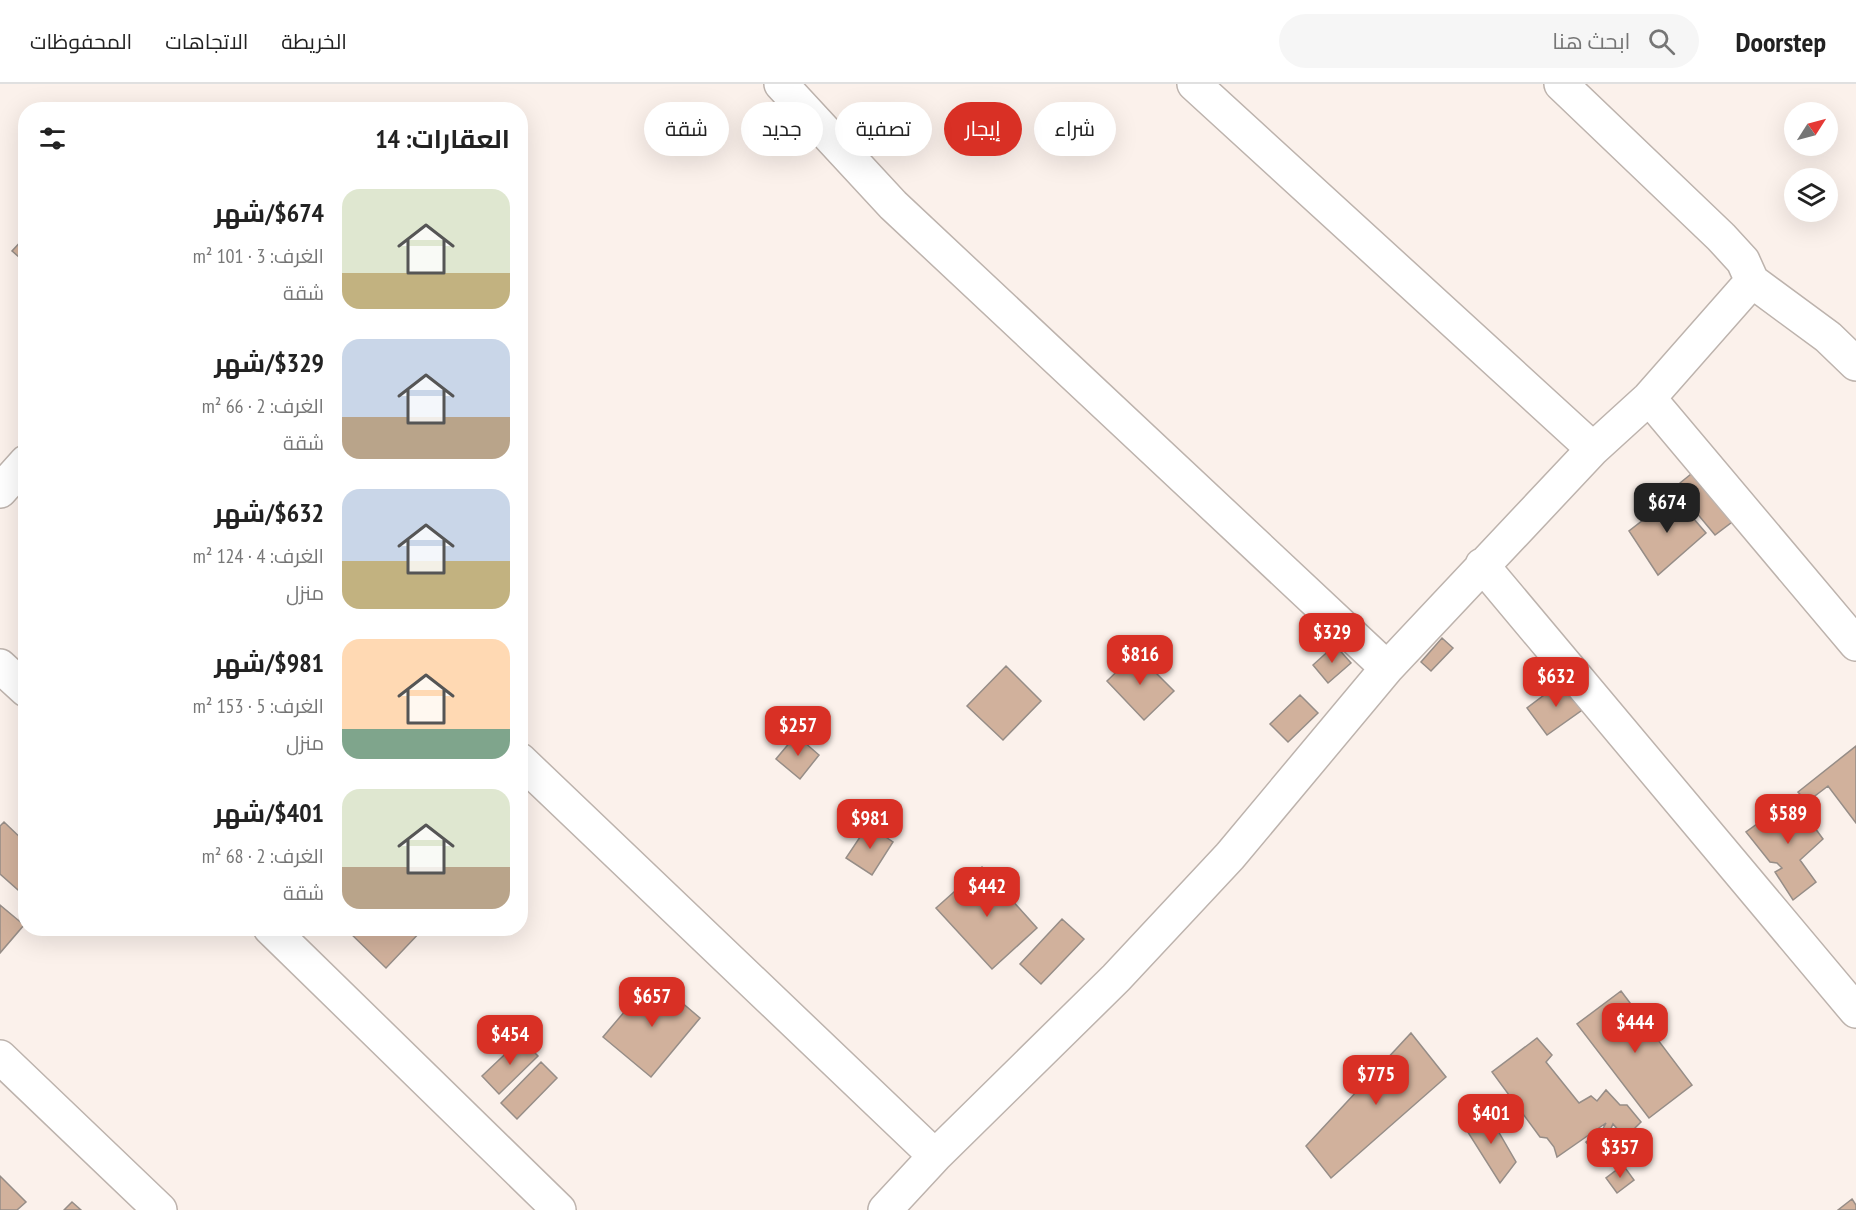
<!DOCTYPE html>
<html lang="ar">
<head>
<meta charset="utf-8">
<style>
  :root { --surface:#fff; --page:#f6f6f6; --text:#222; --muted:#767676; --line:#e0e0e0; --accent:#d93025 }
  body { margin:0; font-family:"PT Sans Narrow",Cairo,sans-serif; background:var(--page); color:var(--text); direction:rtl; height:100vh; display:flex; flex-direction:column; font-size:22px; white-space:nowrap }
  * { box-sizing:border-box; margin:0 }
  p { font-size:20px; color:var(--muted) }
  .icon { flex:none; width:33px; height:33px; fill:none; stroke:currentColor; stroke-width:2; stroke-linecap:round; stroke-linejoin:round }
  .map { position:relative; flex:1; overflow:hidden; direction:ltr }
  .side { position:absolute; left:18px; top:18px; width:510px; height:834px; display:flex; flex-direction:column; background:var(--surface); border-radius:24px; box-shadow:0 6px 24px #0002; direction:rtl }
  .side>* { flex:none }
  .hud { position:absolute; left:546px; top:18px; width:570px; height:54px; direction:rtl; display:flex; gap:12px }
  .needle { width:39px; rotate:54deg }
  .buttons { position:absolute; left:1784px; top:18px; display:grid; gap:12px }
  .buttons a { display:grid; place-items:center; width:54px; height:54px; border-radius:50%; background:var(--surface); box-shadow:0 6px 24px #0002; font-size:30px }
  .price { position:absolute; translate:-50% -51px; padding:0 14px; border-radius:12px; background:var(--accent); color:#fff; font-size:20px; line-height:39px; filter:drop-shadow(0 2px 3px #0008) }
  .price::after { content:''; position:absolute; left:50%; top:36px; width:18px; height:14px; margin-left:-9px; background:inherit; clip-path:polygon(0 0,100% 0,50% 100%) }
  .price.active { background:#222; color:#fff }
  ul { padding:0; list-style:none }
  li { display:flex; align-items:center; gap:18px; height:150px; padding:0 18px }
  li span { display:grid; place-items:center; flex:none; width:168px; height:120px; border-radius:18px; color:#555 }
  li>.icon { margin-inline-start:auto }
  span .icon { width:72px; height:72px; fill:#fffc; stroke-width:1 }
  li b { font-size:26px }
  h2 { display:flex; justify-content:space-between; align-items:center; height:72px; padding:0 18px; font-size:26px }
  .chip { padding:0 21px; border-radius:27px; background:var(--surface); box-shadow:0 6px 24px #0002; font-size:21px; line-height:54px }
  .chip.active { background:var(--accent); color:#fff }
  header { display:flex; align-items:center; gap:36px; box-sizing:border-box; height:84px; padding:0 30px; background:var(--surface); border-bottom:2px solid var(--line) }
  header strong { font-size:28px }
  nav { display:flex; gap:33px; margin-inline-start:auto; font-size:21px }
  .search { width:420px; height:54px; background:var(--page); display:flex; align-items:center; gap:15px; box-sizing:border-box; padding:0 21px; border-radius:33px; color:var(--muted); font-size:22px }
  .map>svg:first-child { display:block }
  .building { fill:#d1b19c; stroke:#968d87; stroke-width:1.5 }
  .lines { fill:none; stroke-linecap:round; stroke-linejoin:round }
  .minor-casing { stroke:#bdb3ad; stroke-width:36 }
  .minor { stroke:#fff; stroke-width:33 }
</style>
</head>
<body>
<header>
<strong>Doorstep</strong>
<div class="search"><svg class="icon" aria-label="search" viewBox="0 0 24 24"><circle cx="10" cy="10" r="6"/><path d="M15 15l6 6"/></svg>ابحث هنا</div>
<nav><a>الخريطة</a><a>الاتجاهات</a><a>المحفوظات</a></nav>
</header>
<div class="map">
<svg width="1856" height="1126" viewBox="0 0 1856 1126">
  <rect width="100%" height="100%" fill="#fbf1eb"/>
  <path class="building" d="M26,152V179L12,167Z
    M1696,386L1736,435L1715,451L1675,403Z
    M1674,412L1706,449L1658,491L1629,447Z
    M1442,554L1453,564L1431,587L1421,578Z
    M1335,561L1351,579L1328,599L1313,581Z
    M1136,569L1174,607L1144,636L1107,597Z
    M1006,582L1041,617L1003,656L967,622Z
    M1564,596L1585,624L1547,651L1527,624Z
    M1300,611L1318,629L1288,658L1270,640Z
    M796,651L819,671L800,695L776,675Z
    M1856,662V739L1828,702L1807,718L1798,708Z
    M1793,714L1823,755L1800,776L1816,798L1793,816L1775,788L1782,784L1777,779L1770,778L1746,748Z
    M4,738L26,759V813L0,790V742Z
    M868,741L893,758L872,791L846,774Z
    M982,783L1037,844L992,885L936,824Z
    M0,821L24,841L0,869Z
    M1062,835L1084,855L1041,900L1020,880Z
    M345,844H424L386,884Z
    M653,894L700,934L651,993L603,953Z
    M1621,907L1692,1001L1649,1034L1577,940Z
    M1411,949L1446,993L1331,1094L1306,1062Z
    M1537,954L1552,971L1546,978L1579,1019L1591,1012L1597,1017L1606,1006L1620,1021H1627L1641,1038L1625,1054L1613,1040L1604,1060L1613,1071L1601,1076L1586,1058L1593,1052H1599L1606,1039L1557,1073L1554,1063L1547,1054L1540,1053L1492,988Z
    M521,955L538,972L499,1010L482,992Z
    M541,978L557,994L517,1035L501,1019Z
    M1486,1026L1516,1078L1500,1099L1464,1042Z
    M1623,1081L1634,1096L1617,1109L1606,1094Z
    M0,1092L26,1118L17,1126H0Z
    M1852,1115L1856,1121V1126H1838Z
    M72,1118L81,1126H64Z"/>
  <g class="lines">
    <defs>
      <path id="minor" d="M781,0L893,121L1387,584
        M1194,0L1593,365
        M1752,197L1828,253L1856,280
        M1649,314L1856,560
        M0,407L26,378
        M1482,481L1856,927
        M0,582L26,606
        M520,676L935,1072
        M270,844L559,1126
        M0,973L160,1126
        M885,1126L935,1072L1116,894L1230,772L1387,584L1593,365L1649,314L1752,197L1743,177L1721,153L1561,0"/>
    </defs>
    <use href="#minor" class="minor-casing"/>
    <use href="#minor" class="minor"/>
  </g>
</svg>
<div class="buttons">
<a><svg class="needle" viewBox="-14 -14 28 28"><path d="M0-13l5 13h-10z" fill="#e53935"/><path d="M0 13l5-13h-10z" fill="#767676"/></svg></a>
<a><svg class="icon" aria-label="layers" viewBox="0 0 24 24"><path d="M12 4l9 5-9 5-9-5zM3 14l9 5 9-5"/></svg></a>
</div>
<b class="price active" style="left:1667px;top:450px">$674</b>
<b class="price" style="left:1332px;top:580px">$329</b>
<b class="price" style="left:1140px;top:602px">$816</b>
<b class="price" style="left:1556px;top:624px">$632</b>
<b class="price" style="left:798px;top:673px">$257</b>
<b class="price" style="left:1788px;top:761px">$589</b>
<b class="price" style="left:870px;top:766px">$981</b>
<b class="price" style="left:987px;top:834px">$442</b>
<b class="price" style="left:652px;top:944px">$657</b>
<b class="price" style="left:1635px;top:970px">$444</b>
<b class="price" style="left:510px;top:982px">$454</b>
<b class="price" style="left:1376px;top:1022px">$775</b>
<b class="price" style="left:1491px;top:1061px">$401</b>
<b class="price" style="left:1620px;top:1095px">$357</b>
<div class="hud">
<a class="chip">شراء</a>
<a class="chip active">إيجار</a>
<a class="chip">تصفية</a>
<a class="chip">جديد</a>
<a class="chip">شقة</a>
</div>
<section class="side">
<h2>العقارات: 14<svg class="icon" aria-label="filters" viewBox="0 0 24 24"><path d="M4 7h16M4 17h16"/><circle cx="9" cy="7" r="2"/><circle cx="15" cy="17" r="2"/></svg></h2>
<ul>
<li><span style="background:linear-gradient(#dfe7d0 70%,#c2b280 0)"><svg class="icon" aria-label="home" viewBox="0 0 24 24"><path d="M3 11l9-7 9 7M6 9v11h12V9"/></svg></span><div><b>$674/شهر</b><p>الغرف: 3 · 101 m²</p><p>شقة</p></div></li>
<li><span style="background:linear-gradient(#c9d6e8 65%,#b9a48a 0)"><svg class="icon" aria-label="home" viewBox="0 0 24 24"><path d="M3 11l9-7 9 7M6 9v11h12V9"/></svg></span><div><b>$329/شهر</b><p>الغرف: 2 · 66 m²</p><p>شقة</p></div></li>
<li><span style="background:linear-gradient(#c9d6e8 60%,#c2b280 0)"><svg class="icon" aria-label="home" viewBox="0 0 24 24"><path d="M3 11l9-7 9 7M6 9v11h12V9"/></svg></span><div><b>$632/شهر</b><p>الغرف: 4 · 124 m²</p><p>منزل</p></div></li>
<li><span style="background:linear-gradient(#ffd9b3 75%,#7fa58c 0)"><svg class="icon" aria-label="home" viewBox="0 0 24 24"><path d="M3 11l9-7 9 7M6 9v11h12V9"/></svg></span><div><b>$981/شهر</b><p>الغرف: 5 · 153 m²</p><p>منزل</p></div></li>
<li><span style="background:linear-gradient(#dfe7d0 65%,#b9a48a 0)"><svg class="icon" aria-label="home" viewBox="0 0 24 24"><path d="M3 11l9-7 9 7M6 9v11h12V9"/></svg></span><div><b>$401/شهر</b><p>الغرف: 2 · 68 m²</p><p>شقة</p></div></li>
</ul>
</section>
</div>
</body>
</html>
